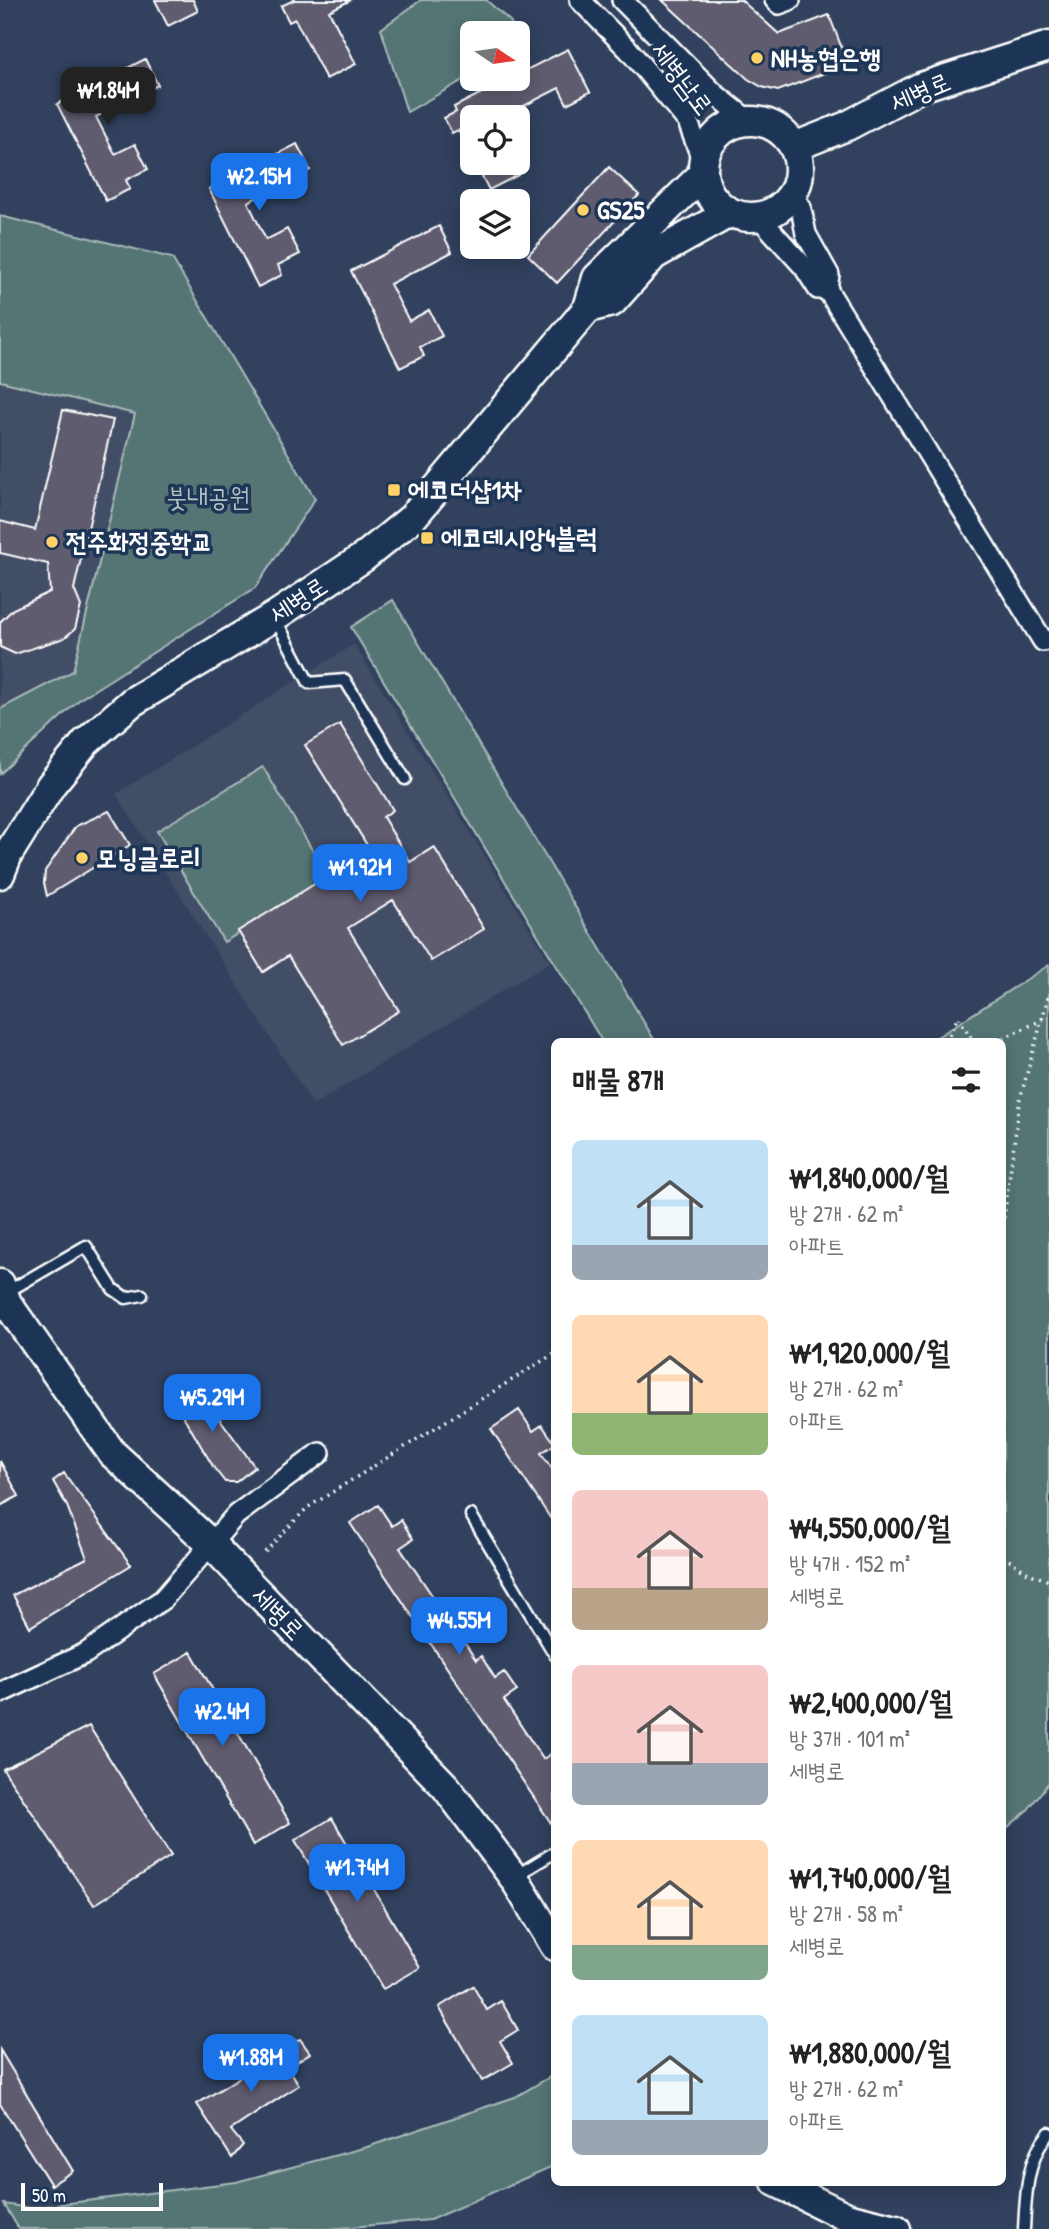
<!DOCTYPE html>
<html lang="ko">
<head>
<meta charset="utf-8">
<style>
  :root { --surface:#fff; --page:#f2f2f2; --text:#222; --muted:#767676; --accent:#1a73e8 }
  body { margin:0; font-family:"Patrick Hand","Poor Story",sans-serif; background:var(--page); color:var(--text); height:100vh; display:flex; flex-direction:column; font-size:26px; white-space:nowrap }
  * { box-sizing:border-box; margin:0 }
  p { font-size:23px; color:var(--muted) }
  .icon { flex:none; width:38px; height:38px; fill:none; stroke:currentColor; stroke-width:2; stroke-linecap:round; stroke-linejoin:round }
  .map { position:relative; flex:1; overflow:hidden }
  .side { position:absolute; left:551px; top:1038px; width:455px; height:1148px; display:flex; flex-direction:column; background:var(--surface); border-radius:10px; box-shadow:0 4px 18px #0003 }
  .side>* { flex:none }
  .needle { width:46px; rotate:103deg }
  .fabs { position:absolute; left:460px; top:21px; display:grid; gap:14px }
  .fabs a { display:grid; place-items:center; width:70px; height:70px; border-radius:10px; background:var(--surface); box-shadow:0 4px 18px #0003; font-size:35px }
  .scale { position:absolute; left:21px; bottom:18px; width:142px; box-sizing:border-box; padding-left:7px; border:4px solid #fff; border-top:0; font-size:19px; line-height:24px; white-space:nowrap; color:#fff; -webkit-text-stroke:5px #1d3557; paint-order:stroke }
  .price { position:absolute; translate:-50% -60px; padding:0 16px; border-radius:14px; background:var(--accent); color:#fff; font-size:23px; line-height:46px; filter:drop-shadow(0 2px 4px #0008) }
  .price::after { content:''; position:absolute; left:50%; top:42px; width:21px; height:16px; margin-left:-10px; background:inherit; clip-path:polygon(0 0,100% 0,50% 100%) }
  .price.on { background:#222; color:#fff }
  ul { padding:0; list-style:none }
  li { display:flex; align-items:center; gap:21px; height:175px; padding:0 21px }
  li span { display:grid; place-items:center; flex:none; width:196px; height:140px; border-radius:10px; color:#555 }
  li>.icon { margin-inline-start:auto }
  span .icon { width:84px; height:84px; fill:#fffc; stroke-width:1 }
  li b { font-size:30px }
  h2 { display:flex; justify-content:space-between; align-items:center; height:84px; padding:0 21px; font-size:30px }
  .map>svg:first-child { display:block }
  .built { fill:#434d66 }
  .green { fill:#557574; stroke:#aababa; stroke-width:2 }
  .building { fill:#615c70; stroke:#fff; stroke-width:2 }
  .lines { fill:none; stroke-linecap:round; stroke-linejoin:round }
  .lane-casing { stroke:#fff; stroke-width:15 }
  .street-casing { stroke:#fff; stroke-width:24 }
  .secondary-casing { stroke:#fff; stroke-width:33 }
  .path { stroke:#fff; stroke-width:3.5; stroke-dasharray:2 5; stroke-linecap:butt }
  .lane { stroke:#1d3557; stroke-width:10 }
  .street { stroke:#1d3557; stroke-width:19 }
  .secondary { stroke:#1d3557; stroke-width:28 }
  .poi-dot { fill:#ffd166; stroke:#1d3557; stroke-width:2.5 }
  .labels { text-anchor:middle; stroke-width:7; stroke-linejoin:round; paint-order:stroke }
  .poi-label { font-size:26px; font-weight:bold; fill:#fff; stroke:#1d3557; text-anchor:start }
  .street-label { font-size:26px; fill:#fff; stroke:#1d3557 }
  .park-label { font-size:26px; fill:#b2c1c0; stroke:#1d3557 }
</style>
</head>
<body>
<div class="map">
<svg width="1049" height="2229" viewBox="0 0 1049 2229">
  <rect width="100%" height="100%" fill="#31415e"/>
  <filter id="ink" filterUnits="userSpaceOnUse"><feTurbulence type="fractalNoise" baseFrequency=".0143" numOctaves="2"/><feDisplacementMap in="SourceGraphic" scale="14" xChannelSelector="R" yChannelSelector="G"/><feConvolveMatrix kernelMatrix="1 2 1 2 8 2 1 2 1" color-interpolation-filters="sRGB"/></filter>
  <g filter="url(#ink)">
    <path class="built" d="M0,381L136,413L73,671L0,709Z
      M354,644L550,962L313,1105L116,794Z"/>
    <path class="green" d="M421,0H486L510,21L516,33H472V75L407,112L381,29Z
      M0,216L172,258L315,499L255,588L80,699L0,774V709L73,671L135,414L0,381Z
      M393,600L655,1041H602L351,627Z
      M263,767L329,878L224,942L157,831Z
      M1049,965V1782L1027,1811L1003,1831V1041H931Z
      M555,2074V2165L430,2220L329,2229H19L4,2204L30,2208L236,2182L367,2147L515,2097Z"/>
    <path class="building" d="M155,0H193L198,11L168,26Z
      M294,0H351L329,11L356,64L326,79L295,19L289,22L281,6Z
      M662,0H741L779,34L829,15L848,64L778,91L762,87L748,79Z
      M568,49L590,92L567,104L559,88L502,117H472V159L458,130L452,133L444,118L456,112L454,107L509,79H518V74Z
      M145,59L158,85L96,117L115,154L135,144L148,169L126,180L130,189L106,201L57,104Z
      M297,144L310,170L248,202L266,240L287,229L300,254L278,265L282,275L258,287L209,189Z
      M475,163H512L518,175L489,190Z
      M609,167L639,195L557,283L528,255Z
      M439,226L452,252L390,284L409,321L429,310L442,336L420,347L424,356L400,368L351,271Z
      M63,410L113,420L74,589L81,606L75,629L64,638L15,654L0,647V622L13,609L50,592L48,564L0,553V521L35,530Z
      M340,724L393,810L383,817L410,862L434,847L484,929L431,961L393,900L348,928L399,1011L343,1045L288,956L263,972L238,931L370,850L305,745Z
      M109,811L130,845L47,896L44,883L45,871L76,826Z
      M191,1379L255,1467L236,1482H225L214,1468L169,1392Z
      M519,1410L533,1431L542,1425L555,1444L541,1453L555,1473V1525L491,1429Z
      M0,1461L19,1496L0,1506Z
      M64,1473L131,1565L30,1627L13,1595L87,1558L67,1506L53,1481Z
      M378,1505L392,1526L401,1520L413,1539L400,1548L440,1607L448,1602L461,1622L454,1627L476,1660L481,1656L495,1678L504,1672L517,1691L504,1700L543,1759L555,1751V1829L350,1523Z
      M191,1652L290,1823L253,1845L154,1674Z
      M89,1726L171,1856L94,1905L3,1769Z
      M332,1818L420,1968L383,1989L295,1840Z
      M473,1986L487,2010L501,2001L518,2030L500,2041L513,2063L482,2081L439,2007Z
      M300,2039L310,2053L288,2067L299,2085L231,2130L243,2145L232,2158L197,2104Z
      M0,2050L73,2171L51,2185L0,2104Z"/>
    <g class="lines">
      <defs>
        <path id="lane" d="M276,620L309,683L345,680L405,779
          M7,1292L86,1246L113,1289L126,1298L142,1295
          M471,1515L555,1655
          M514,1877L555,1852
          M1024,2229C1026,2195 1026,2160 1049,2133"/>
        <path id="street" d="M580,0L628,49L688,122L703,162
          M622,0L715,94L749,121
          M775,0L779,4L790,0
          M792,194L801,208L806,234L829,275L827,289L1043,641
          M759,217L804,267L818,289H827
          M0,1693L86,1653L163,1599L236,1515L320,1453"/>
        <path id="secondary" d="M703 169a48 48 0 1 1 96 0a48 48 0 1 1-96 0Z
          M794,147L847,126L921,87L1049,46
          M588,308L612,302L654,255L729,213
          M0,874L8,854L51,785L86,742L132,702L275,616L364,557L412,518L588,308L597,278L703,174
          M0,1284L7,1303L112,1453L211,1544L446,1787L514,1878L555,1946
          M776,2182L847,2217L896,2229"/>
      </defs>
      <use href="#lane" class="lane-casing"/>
      <use href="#street" class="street-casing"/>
      <use href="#secondary" class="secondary-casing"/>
      <path class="path" d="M946,1041L958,1017L970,1036L982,1041
        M997,1041L1042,1020
        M1003,1225L1020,1099L1049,994
        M265,1552L307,1508L555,1353
        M1003,1556L1028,1573L1049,1581"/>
      <use href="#lane" class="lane"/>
      <use href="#street" class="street"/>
      <use href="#secondary" class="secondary"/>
    </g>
  </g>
  <g class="poi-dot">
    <circle cx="757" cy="58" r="7"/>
    <circle cx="583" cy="210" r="7"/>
    <rect x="387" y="483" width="14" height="14" rx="3.5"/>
    <rect x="420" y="531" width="14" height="14" rx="3.5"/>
    <circle cx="52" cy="542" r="7"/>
    <circle cx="82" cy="858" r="7"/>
  </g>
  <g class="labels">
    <g class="poi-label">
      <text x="771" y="67">NH농협은행</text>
      <text x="597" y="219">GS25</text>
      <text x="408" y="499">에코더샵1차</text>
      <text x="441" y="547">에코데시앙4블럭</text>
      <text x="66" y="551">전주화정중학교</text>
      <text x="96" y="867">모닝글로리</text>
    </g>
    <g class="street-label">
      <text transform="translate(682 78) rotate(53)" y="9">세병남로</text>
      <text transform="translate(920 92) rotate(-23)" y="9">세병로</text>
      <text transform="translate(298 600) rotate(-33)" y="9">세병로</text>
      <text transform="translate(278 1613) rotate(46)" y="9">세병로</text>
    </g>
    <g class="park-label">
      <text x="208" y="506">붓내공원</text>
    </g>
  </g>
</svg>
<div class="fabs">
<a><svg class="needle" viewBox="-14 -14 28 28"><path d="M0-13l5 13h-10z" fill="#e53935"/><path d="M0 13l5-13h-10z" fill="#767676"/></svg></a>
<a><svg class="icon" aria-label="locate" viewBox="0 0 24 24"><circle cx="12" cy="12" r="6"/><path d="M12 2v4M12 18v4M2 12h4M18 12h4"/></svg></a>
<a><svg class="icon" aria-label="layers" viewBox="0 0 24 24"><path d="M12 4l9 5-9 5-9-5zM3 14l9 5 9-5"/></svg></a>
</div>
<div class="scale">50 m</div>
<b class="price on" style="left:108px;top:127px">₩1.84M</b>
<b class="price" style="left:259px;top:213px">₩2.15M</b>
<b class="price" style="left:360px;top:904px">₩1.92M</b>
<b class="price" style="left:212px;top:1434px">₩5.29M</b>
<b class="price" style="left:459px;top:1657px">₩4.55M</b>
<b class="price" style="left:222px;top:1748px">₩2.4M</b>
<b class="price" style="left:357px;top:1904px">₩1.74M</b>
<b class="price" style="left:251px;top:2094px">₩1.88M</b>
<section class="side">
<h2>매물 8개<svg class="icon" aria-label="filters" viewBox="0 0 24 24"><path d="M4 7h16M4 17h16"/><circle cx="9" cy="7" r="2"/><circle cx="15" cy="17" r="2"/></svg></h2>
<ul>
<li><span style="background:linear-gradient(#bfe0f5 75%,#9aa5b1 0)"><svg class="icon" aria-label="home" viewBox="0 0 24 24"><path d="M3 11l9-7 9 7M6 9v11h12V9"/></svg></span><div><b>₩1,840,000/월</b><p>방 2개 · 62 m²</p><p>아파트</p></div></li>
<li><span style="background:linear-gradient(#ffd9b3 70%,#8fb573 0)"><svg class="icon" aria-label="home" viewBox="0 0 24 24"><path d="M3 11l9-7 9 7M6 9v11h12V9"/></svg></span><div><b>₩1,920,000/월</b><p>방 2개 · 62 m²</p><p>아파트</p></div></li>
<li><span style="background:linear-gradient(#f6c9c9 70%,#b9a48a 0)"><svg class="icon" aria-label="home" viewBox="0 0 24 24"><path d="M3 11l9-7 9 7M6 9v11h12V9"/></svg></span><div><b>₩4,550,000/월</b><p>방 4개 · 152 m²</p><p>세병로</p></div></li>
<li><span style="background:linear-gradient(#f6c9c9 70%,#9aa5b1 0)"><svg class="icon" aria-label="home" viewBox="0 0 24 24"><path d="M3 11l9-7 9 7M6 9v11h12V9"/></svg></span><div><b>₩2,400,000/월</b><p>방 3개 · 101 m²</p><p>세병로</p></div></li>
<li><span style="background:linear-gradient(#ffd9b3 75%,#7fa58c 0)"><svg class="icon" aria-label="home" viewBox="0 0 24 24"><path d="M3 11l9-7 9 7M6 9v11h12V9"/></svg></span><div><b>₩1,740,000/월</b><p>방 2개 · 58 m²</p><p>세병로</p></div></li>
<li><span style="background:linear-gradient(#bfe0f5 75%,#9aa5b1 0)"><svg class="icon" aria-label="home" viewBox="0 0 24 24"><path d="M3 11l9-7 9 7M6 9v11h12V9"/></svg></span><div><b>₩1,880,000/월</b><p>방 2개 · 62 m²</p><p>아파트</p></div></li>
</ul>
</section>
</div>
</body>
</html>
